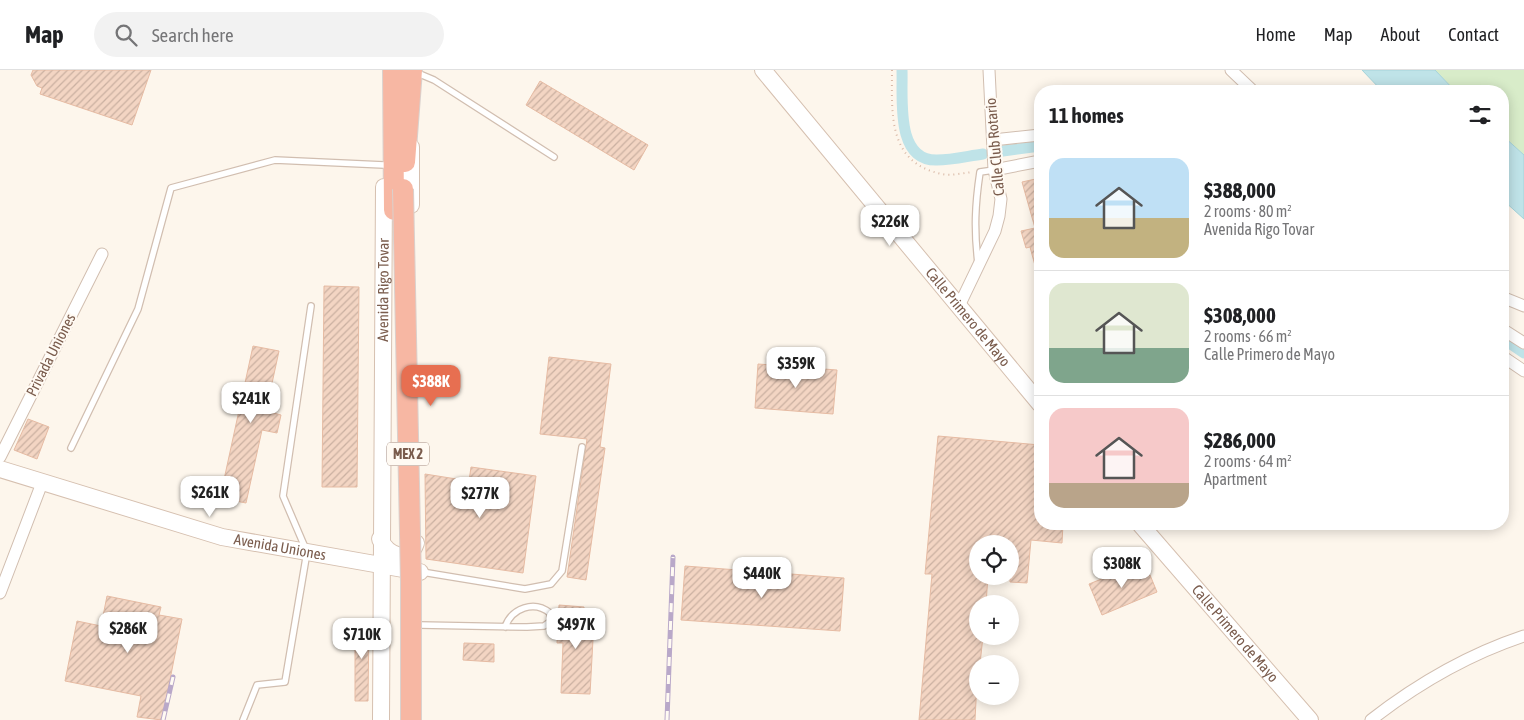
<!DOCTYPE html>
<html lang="en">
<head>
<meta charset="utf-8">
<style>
  :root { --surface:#fff; --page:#f2f2f2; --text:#202124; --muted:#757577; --line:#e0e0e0; --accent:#e76f51 }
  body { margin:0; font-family:"Asap Condensed",sans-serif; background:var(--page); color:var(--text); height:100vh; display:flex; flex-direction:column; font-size:19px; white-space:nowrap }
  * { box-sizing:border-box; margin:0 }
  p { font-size:16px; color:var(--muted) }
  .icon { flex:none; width:28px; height:28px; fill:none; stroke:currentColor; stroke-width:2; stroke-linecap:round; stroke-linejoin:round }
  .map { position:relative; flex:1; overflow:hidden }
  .panel { position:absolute; left:1034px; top:15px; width:475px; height:445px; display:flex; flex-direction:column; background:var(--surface); border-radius:20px; box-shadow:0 2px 12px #0003 }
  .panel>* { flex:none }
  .fabs { position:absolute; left:969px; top:465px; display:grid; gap:10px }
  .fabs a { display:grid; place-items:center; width:50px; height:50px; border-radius:50%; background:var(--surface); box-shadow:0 2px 12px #0003; font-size:25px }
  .price { position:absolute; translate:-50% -42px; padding:0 11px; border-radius:10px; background:#fff; color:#222; font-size:16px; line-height:32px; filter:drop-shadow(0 1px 2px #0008) }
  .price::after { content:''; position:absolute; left:50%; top:30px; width:15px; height:11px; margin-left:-8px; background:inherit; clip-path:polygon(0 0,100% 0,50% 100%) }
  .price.current { background:var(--accent); color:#fff }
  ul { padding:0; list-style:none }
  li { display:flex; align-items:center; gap:15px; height:125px; padding:0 15px }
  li+li { border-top:1px solid var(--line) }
  li span { display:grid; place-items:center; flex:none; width:140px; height:100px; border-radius:15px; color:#555 }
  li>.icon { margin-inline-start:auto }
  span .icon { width:60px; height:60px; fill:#fffc; stroke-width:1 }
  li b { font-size:21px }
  h2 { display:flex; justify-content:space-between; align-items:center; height:60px; padding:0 15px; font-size:21px }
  header { display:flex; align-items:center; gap:30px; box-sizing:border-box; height:70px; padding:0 25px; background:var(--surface); border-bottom:1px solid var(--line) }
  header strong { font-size:24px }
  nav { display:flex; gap:28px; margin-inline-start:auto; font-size:18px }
  .search { width:350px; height:45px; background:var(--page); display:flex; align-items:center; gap:12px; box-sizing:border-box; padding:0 18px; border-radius:28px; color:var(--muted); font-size:19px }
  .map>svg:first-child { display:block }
  .grass { fill:#d8ecc9 }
  .water { fill:#bfe3e8; stroke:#a5d3da }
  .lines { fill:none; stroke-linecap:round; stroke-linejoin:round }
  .canal { stroke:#bfe3e8; stroke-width:11 }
  .building { fill:url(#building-hatch); stroke:#e6bba3 }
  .lane-casing { stroke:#d1beb0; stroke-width:8 }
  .street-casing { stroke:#d1beb0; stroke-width:13 }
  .secondary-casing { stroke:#d6c0b0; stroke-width:18 }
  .highway-casing { stroke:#dad1cd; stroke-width:22 }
  .path { stroke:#d9b8a5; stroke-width:2; stroke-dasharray:1 4; stroke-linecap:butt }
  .lane { stroke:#fff; stroke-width:5.5 }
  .street { stroke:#fff; stroke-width:11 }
  .secondary { stroke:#fff; stroke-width:16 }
  .highway { stroke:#f7b7a3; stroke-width:20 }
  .rail-casing { stroke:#b9a8c9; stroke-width:5 }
  .rail { stroke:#fffaf3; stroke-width:3; stroke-dasharray:9; stroke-linecap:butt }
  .highway-bridge-casing { stroke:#dad1cd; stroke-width:22; stroke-linecap:butt }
  .highway-bridge { stroke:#f7b7a3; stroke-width:20 }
  .labels { text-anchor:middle; stroke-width:4; stroke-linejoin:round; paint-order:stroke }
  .shield { fill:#fffaf3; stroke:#a28b7f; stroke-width:1 }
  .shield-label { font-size:14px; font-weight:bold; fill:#7a5c4d }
  .street-label { font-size:15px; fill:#7a5c4d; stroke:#fffaf3 }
</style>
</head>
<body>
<header>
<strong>Map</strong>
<div class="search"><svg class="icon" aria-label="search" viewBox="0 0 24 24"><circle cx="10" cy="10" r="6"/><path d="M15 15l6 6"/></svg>Search here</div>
<nav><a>Home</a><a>Map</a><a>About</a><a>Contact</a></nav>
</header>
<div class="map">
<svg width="1524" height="650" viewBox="0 0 1524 650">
  <defs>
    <pattern id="building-hatch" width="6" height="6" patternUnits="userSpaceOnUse" patternTransform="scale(1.25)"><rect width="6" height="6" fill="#f3d5c3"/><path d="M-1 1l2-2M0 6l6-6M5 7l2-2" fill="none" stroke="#cab0a1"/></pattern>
  </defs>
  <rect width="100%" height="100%" fill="#fdf6ec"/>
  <path class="grass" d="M1435,0H1524V85L1503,66L1502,21H1455Z"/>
  <path class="water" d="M1362,0H1435L1455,21H1382Z
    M1503,66L1524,85V149L1503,130Z"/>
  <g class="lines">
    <path class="canal" d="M902,0C903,28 895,91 937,90C952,90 968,86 983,84
      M1003,81L1040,76
      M1502,268L1524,283"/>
  </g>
  <path class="building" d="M33,0H151L132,55L40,24L42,18L37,16L31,5Z
    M540,11L648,75L634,100L526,35Z
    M1040,108V203H1037L1030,177L1026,178L1021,161L1035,158L1022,112Z
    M324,216L359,217L357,417H322Z
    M253,276L279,281L266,341L281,345L277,363L262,360L246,433L220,428Z
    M549,287L611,294L600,377L605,378L586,510L567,507L587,369L540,364Z
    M758,294L837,300L833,344L755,338Z
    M28,349L49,357L37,389L14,380Z
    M938,366L1040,375L1035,420L1040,421V454H1063L1062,473L1031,470L1027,513L1010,512V474H978V506H988L986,534H978V566H983L980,594H978L975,650H919L932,504H925Z
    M471,397L536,406L523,503L426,489L425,404L469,411Z
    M1137,495L1143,508L1150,505L1157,522L1102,545L1089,514Z
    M685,496L844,508L840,561L681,550Z
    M107,526L161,537L159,545L182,549L162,650L137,647L141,626L65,611L77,551L101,556Z
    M559,535L584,537V550L594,551L590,624L561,623L563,573H557Z
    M355,550H369L368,631H355Z
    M464,573L494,574V592L463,590Z"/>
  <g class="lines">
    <defs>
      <path id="lane" d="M415,2L434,10L554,87
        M978,193C974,160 975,135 980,102L994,100
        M71,378L138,239L171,118L275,90L384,95
        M422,502L525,519L551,514L562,501L582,377
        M420,555L527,557L544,556L551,551L550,543C534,530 512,538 505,557
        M243,650L257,615L285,612L307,482L283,426L311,236"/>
      <path id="street" d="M1231,0L1253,21
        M993,70L1040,65
        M994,100L1040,91
        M1502,227L1524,236
        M959,236L995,161L999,146L1001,129L994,100L989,0
        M1502,259L1524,273
        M1502,286L1524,301
        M0,387L102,184
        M0,523L42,413
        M1371,650C1416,615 1470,584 1524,566"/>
      <g id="secondary">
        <path id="s1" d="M763,0L1040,334"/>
        <path d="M411,77V135"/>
        <path id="s2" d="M0,399L222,467L420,502"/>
        <path id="s3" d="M1140,454L1310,650"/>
        <path d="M380,469C388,486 409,494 416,473"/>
        <path id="s4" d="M381,650L384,117"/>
      </g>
      <path id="highway" d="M393,0L394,140
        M405,92L412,0"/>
    </defs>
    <use href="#lane" class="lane-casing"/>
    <use href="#street" class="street-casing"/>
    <use href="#secondary" class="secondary-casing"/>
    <use href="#highway" class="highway-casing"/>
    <path class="path" d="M892,0C892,43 887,93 942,104C951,106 963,103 973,102"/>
    <use href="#lane" class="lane"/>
    <use href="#street" class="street"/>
    <use href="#secondary" class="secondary"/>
    <use href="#highway" class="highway"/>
    <defs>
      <path id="rail" d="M163,650L173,607
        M667,650L673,487"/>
    </defs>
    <use href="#rail" class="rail-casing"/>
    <use href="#rail" class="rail"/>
    <defs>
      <path id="highway-bridge" d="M403,119L411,512V650"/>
    </defs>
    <use href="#highway-bridge" class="highway-bridge-casing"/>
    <use href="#highway-bridge" class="highway-bridge"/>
  </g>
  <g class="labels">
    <rect class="shield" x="387" y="372.5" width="42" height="23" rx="4"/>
    <g class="shield-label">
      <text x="408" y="389">MEX 2</text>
    </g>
    <g class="street-label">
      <text transform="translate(995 77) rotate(-95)" y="5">Calle Club Rotario</text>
      <text dy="5" stroke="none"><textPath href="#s4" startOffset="430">Avenida Rigo Tovar</textPath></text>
      <text dy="5" stroke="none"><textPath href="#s1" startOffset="321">Calle Primero de Mayo</textPath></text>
      <text transform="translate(51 285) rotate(-63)" y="5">Privada Uniones</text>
      <text dy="5" stroke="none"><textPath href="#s2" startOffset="291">Avenida Uniones</textPath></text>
      <text dy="5" stroke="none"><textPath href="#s3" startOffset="145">Calle Primero de Mayo</textPath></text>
    </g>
  </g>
</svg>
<div class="fabs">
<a><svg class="icon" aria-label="locate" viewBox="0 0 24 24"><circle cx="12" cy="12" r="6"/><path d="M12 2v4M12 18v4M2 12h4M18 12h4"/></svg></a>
<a>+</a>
<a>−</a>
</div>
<b class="price" style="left:890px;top:177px">$226K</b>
<b class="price" style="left:796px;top:319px">$359K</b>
<b class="price current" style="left:431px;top:337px">$388K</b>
<b class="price" style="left:251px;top:354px">$241K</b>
<b class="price" style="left:210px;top:448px">$261K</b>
<b class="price" style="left:480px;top:449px">$277K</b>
<b class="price" style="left:1122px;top:519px">$308K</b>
<b class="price" style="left:762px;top:529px">$440K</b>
<b class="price" style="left:576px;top:580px">$497K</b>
<b class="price" style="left:128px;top:584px">$286K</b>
<b class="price" style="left:362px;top:590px">$710K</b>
<section class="panel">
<h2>11 homes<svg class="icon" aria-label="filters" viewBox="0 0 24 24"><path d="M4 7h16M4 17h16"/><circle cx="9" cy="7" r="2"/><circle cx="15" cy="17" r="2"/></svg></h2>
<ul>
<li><span style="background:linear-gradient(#bfe0f5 60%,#c2b280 0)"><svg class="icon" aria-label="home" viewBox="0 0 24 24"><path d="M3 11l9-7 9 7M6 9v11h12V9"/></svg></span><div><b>$388,000</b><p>2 rooms · 80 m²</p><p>Avenida Rigo Tovar</p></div></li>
<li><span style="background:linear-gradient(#dfe7d0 65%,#7fa58c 0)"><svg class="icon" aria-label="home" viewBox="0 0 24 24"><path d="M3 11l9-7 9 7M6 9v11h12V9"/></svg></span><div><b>$308,000</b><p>2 rooms · 66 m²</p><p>Calle Primero de Mayo</p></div></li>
<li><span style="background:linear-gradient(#f6c9c9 75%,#b9a48a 0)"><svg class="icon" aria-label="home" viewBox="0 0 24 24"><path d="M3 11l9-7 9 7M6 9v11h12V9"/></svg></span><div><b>$286,000</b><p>2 rooms · 64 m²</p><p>Apartment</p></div></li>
</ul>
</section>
</div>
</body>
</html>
